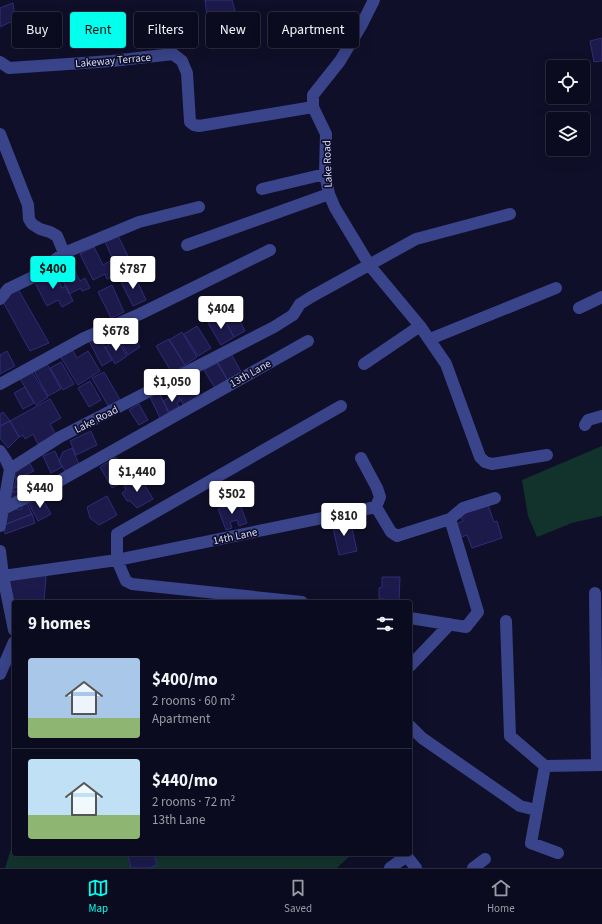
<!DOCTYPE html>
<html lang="en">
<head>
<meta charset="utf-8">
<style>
  :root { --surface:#0b0b1f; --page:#19192c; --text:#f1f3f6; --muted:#9a9ba4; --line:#2b2b3d; --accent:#03ffed }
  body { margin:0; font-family:"Source Sans 3",sans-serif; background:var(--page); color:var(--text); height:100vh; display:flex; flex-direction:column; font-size:15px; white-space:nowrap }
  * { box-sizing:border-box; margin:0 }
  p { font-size:13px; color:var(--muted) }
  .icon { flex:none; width:22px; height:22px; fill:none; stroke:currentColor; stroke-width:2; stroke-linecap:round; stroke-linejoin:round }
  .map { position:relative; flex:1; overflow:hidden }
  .details { position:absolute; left:12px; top:600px; width:400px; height:256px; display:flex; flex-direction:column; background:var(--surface); border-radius:4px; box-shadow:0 4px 16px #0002,0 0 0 1px var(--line) }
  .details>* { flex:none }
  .banner { position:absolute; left:12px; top:12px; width:400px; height:36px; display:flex; gap:8px }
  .buttons { position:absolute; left:546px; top:60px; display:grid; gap:8px }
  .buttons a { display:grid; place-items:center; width:44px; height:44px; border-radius:4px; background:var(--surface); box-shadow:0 4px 16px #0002,0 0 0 1px var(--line); font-size:20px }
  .price { position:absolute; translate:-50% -34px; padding:0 9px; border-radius:4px; background:#fff; color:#222; font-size:13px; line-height:26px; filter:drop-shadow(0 1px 2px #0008) }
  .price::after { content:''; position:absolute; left:50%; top:24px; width:12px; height:9px; margin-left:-6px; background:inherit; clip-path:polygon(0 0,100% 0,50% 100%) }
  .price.selected { background:var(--accent); color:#111 }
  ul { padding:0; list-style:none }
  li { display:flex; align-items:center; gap:12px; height:100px; padding:0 16px }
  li+li { border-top:1px solid var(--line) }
  li span { display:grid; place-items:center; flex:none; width:112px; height:80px; border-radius:4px; color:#555 }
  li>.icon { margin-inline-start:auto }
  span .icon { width:48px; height:48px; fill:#fffc; stroke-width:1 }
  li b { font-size:17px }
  h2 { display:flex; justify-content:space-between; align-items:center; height:48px; padding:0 16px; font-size:17px }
  .chip { padding:0 14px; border-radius:4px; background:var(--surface); box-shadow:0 4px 16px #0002,0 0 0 1px var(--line); font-size:14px; line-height:36px }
  .chip.selected { background:var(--accent); color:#111 }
  .menu { display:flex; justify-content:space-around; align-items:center; height:56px; border-top:1px solid var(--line); background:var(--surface); font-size:11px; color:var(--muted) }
  .menu a { display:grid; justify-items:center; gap:2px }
  .menu .selected { color:var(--accent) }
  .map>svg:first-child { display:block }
  .green { fill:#12332c }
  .building { fill:#1c1a4b; stroke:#2e2c78 }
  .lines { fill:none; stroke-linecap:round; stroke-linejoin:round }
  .minor { stroke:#39448a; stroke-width:12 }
  .labels { text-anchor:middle; stroke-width:3.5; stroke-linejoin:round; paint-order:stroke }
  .street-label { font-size:11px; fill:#d7daff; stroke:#0f0f29 }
</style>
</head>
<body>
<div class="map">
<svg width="602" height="868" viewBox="0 0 602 868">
  <rect width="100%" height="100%" fill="#0f0f29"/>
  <path class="green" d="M602,446V516L572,523L537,537L528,516L522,480Z
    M14,839V854H352L337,868H5Z"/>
  <path class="building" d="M205,0H232L235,11L207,16Z
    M13,3L15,20L0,27V8Z
    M107,21L108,48H86L85,23Z
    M602,38V61L594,62L590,41Z
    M118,236L131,262L117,268L105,242Z
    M94,247L103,265L110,261L117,275L107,279L105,274L93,280L80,254Z
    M69,259L80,281L85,278L90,288L82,291L81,288L69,294L56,265Z
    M54,270L58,279L54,281L55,283L59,281L62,288L66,286L73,301L62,307L58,300L47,306L33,279Z
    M134,274L146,300L133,306L120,280Z
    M112,285L124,312L111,318L98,292Z
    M18,289L49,343L30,351L2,300Z
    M234,309L245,331L234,337L222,315Z
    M222,315L234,337L221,345L208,323Z
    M197,326L211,348L198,356L184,334Z
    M131,330L140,347L128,355L118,338Z
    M182,332L197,357L185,365L169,340Z
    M98,334L112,360L102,366L88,339Z
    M169,339L185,365L172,373L156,346Z
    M117,340L127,356L115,364L105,347Z
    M72,349L77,358L88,351L100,371L78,385L60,356Z
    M7,351L15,366L0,374V355Z
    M230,352L243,375L229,383L216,359Z
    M46,362L61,389L48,396L33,369Z
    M61,362L74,384L63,390L50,368Z
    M217,363L228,381L215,388L204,370Z
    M32,372L48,397L36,405L20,379Z
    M104,372L122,403L110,409L92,378Z
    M190,378L200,397L184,406L174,387Z
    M90,381L101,400L89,407L78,388Z
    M25,387L34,403L23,409L14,393Z
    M159,392L169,414L160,418L150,397Z
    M172,396L173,398L177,396L180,401L177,403L179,407L169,412L163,401Z
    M50,399L61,418L50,424L56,435L38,444L33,434L25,439L23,435L19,437L10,421Z
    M139,404L148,420L139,425L129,410Z
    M3,412L10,421L0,426V414Z
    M10,421L19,437L8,448L0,438V426Z
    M91,431L97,445L76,455L70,441Z
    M72,448L79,464L65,471L59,461L63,452Z
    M55,451L62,467L51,473L43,456Z
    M116,457L129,479L112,488L100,467Z
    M29,462L34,471L16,479L13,470Z
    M140,477L153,499L137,508L130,501H127L122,493L126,490L124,486Z
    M16,479H24V488L14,487Z
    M14,487L24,488L23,491L11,492Z
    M23,491L22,495L10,500L11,492Z
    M107,496L117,515L99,525L90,518L87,507Z
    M42,498L51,514L38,521L29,504Z
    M26,502L32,514L4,525L8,510L22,509L21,503Z
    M239,502L247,523L239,526L237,520L230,522L232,528L226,530L218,509Z
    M488,505L494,522L497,521L502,538L472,548L467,535L459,538L454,525L463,521L460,515Z
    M32,514L35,523L5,534L4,525Z
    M350,519L357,551L339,555L332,523Z
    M34,570L46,576L44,602H14L10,595L9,575Z
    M382,577H400L399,602H384V599H379V588L382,587Z
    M128,854H154L157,865L150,868H131Z"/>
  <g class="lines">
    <path class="minor" d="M374,0L361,26L340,61L313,95V107L326,134L325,174L329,194L335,208L370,266L420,326L446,364L480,457L485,462L492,464L547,455
      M0,62L9,68L112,61L173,54L182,61L187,73L190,122L194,125L199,126L313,107
      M0,134L28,205L29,219L32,224L40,229L50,232L57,236L64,253
      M262,189L325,174
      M187,245L329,194
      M0,299L8,289L31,278L64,253L139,222L199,207
      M579,308L602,297
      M430,339L556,288
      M364,364L420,326
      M0,384L84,338L140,314L270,250
      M585,425L588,420L602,416
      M0,451L6,460L10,469L0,526
      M361,458L377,488L380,497L376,507
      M10,469L60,437L274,327L293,315L300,304L311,297L416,239L510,214
      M3,509L52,485L308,341
      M0,551L3,576L14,630
      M3,576L117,560L376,507L391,532L397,536L450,519L463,508L495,498
      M595,593L597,765
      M302,602L132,584L126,581L117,560V534L341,406
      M410,618L466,627L478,612L450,519
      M506,621L510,736L545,766L531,843L558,853
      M410,666L450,624
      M0,674L14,642
      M410,726L422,738L520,806L536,810
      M545,766L602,765
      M405,854L416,868
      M390,868L407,856
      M473,868L485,859"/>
  </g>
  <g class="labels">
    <g class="street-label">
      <text transform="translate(113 60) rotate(-5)" y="4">Lakeway Terrace</text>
      <text transform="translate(327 164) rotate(-92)" y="4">Lake Road</text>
      <text transform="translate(250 373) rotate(-29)" y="4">13th Lane</text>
      <text transform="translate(96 419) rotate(-27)" y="4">Lake Road</text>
      <text transform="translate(235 536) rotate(-12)" y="4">14th Lane</text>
    </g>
  </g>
</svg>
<div class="buttons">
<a><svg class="icon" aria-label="locate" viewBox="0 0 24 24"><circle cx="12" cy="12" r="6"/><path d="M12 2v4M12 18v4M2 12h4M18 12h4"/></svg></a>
<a><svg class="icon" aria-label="layers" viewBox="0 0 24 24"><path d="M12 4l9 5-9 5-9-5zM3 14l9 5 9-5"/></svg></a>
</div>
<b class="price selected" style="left:53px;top:290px">$400</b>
<b class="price" style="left:133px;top:290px">$787</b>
<b class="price" style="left:221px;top:330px">$404</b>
<b class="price" style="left:116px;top:352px">$678</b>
<b class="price" style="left:172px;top:403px">$1,050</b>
<b class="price" style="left:137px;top:493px">$1,440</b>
<b class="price" style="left:40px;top:509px">$440</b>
<b class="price" style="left:232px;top:515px">$502</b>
<b class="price" style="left:344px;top:537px">$810</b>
<div class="banner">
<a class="chip">Buy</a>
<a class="chip selected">Rent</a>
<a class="chip">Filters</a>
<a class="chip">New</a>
<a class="chip">Apartment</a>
</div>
<section class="details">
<h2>9 homes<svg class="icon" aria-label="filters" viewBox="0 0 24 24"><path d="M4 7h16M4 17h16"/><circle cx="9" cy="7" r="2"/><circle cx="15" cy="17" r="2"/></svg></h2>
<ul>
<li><span style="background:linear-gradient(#a9c7e8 75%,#8fb573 0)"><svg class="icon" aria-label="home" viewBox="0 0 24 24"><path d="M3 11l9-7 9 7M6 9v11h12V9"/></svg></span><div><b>$400/mo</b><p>2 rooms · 60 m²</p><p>Apartment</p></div></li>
<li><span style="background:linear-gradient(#bfe0f5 70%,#8fb573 0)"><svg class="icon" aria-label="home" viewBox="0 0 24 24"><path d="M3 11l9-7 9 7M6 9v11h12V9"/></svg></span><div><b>$440/mo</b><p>2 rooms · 72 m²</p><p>13th Lane</p></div></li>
</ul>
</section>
</div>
<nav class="menu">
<a class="selected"><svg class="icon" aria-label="map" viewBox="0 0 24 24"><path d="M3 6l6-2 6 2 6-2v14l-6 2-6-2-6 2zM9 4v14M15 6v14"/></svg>Map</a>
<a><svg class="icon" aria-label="saved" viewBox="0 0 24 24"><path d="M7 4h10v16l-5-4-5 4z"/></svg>Saved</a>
<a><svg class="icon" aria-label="home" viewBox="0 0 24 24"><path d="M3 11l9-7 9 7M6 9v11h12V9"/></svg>Home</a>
</nav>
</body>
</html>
